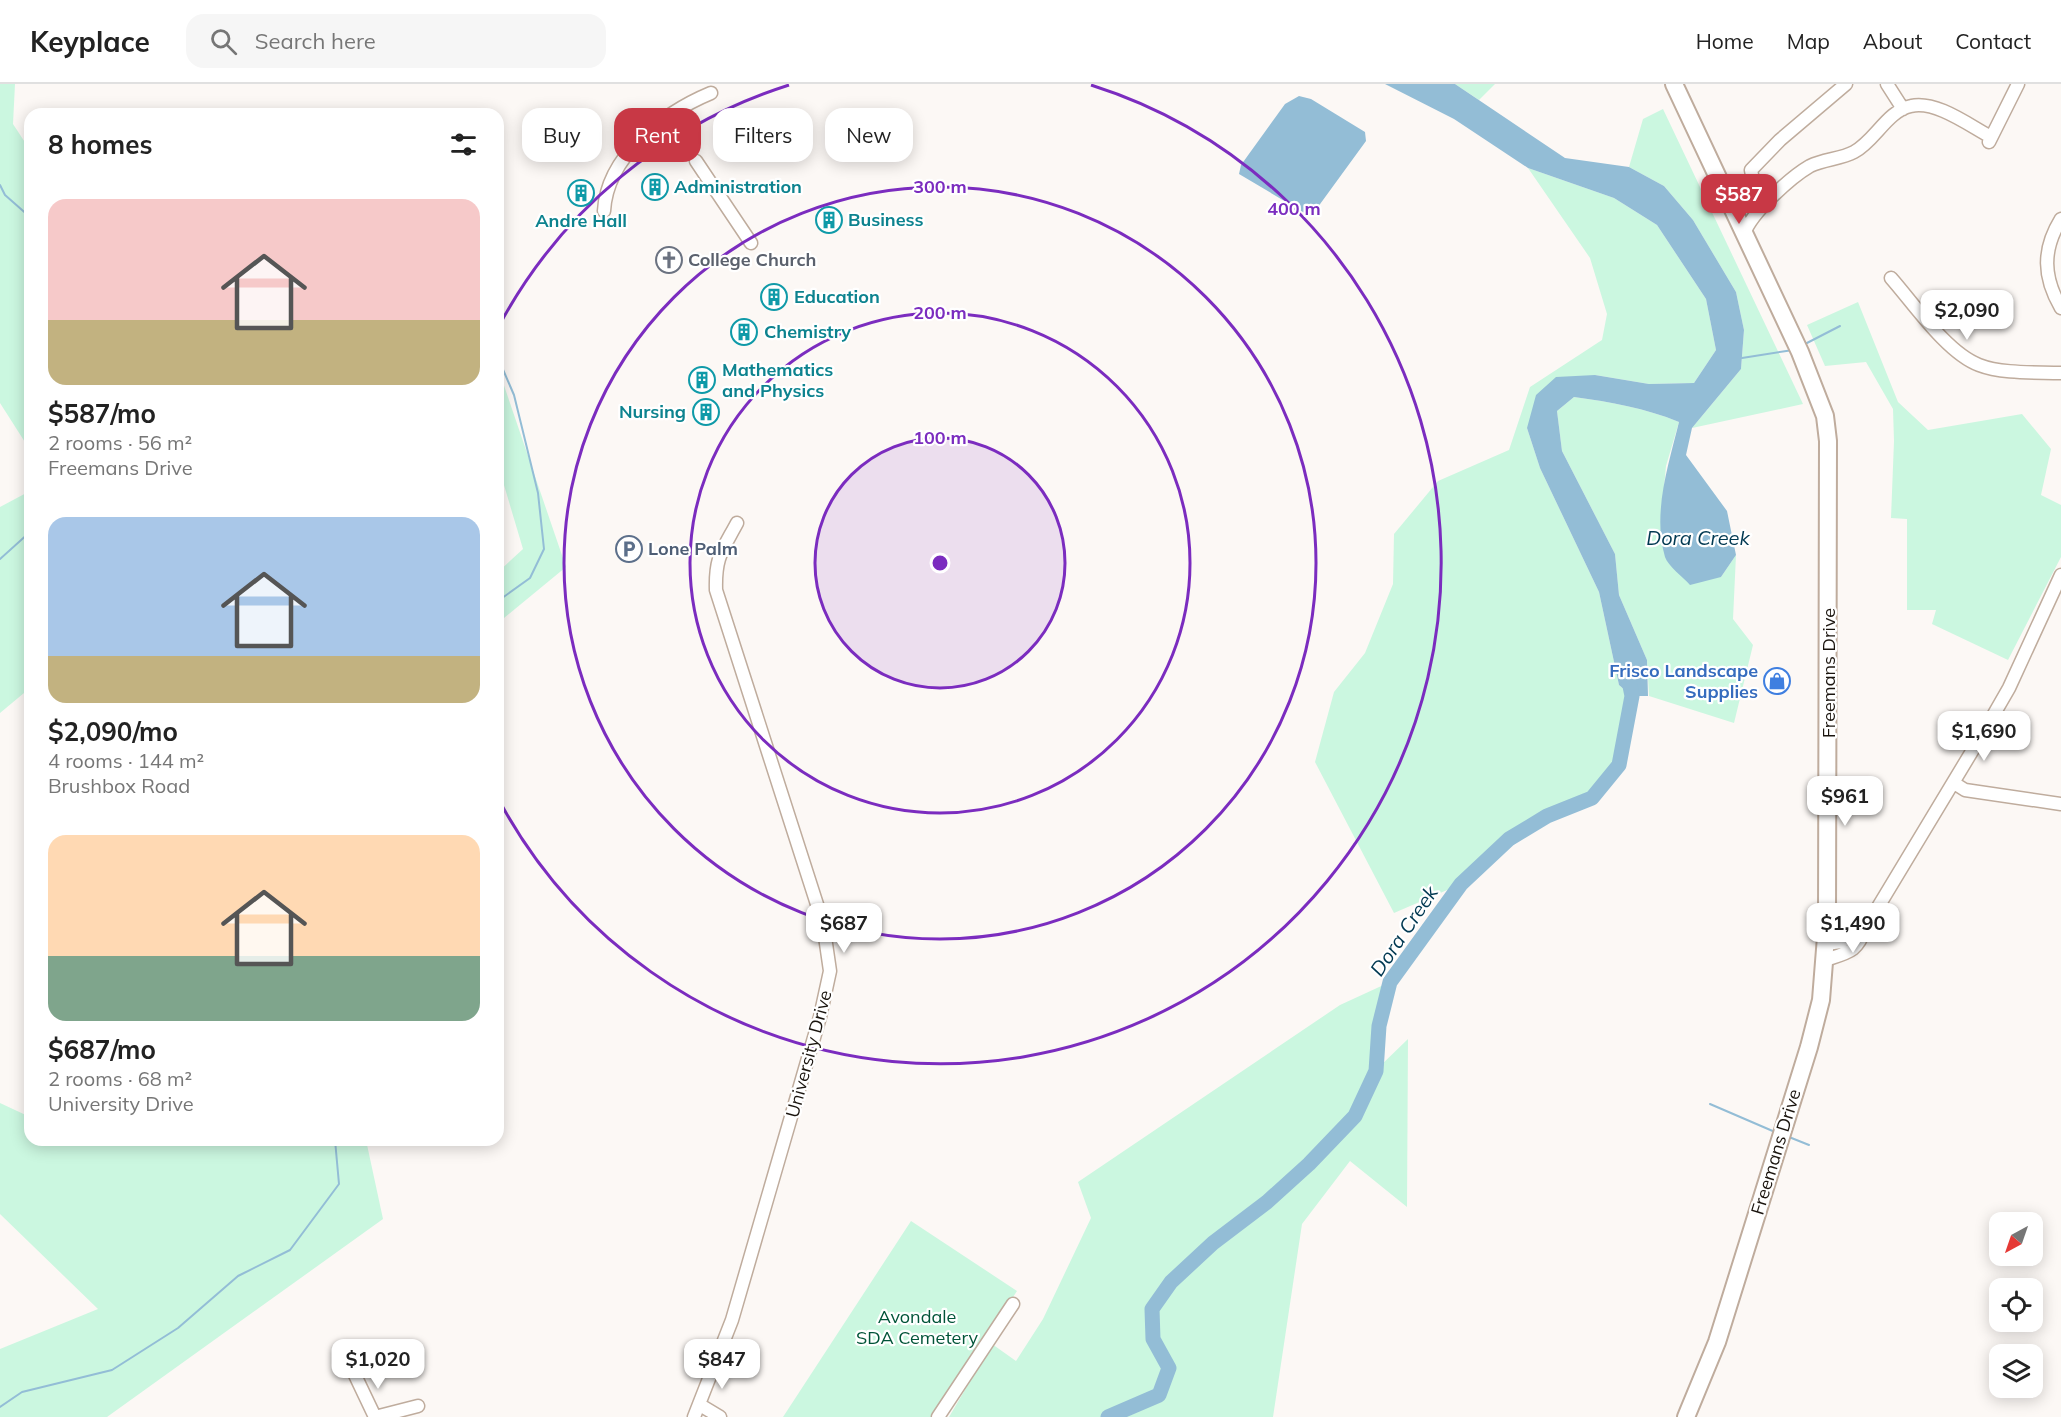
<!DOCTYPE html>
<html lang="en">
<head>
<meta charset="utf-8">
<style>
  :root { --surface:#fff; --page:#f6f6f6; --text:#222; --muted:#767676; --line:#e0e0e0; --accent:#c83845 }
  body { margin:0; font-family:Mulish,sans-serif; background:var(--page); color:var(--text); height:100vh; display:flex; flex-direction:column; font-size:22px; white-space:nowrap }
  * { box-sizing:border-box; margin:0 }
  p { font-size:20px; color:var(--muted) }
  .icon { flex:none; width:33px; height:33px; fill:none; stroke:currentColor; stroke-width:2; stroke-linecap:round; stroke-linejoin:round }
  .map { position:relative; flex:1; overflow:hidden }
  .panel { position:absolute; left:24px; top:24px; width:480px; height:1038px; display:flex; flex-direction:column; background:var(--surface); border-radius:18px; box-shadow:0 3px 15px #0003 }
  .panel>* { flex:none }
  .top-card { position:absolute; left:522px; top:24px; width:570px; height:54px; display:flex; gap:12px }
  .needle { width:39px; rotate:220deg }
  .tools { position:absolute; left:1989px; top:1128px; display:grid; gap:12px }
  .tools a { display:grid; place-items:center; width:54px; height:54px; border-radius:12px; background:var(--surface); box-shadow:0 3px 15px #0003; font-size:30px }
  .price { position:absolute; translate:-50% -51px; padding:0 14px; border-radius:12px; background:#fff; color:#222; font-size:20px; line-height:39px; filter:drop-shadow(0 2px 3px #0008) }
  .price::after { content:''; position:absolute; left:50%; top:36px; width:18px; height:14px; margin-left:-9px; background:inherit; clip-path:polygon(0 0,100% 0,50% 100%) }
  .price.selected { background:var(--accent); color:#fff }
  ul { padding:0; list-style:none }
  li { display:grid; align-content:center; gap:12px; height:318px; padding:0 24px }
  li span { display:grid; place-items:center; height:186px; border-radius:18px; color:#555 }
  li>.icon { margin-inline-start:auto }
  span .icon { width:108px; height:108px; fill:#fffc; stroke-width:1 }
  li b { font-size:26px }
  h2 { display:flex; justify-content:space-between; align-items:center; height:72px; padding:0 24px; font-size:26px }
  .tag { padding:0 21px; border-radius:18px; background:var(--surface); box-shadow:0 3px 15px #0003; font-size:21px; line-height:54px }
  .tag.selected { background:var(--accent); color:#fff }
  header { display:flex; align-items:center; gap:36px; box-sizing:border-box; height:84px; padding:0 30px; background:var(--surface); border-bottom:2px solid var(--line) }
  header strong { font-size:28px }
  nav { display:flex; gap:33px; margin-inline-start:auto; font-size:21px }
  .search { width:420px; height:54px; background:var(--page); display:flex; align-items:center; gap:15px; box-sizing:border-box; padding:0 21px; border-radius:18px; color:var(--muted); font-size:22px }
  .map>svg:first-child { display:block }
  .green { fill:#cbf7e0 }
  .water { fill:#93bdd6 }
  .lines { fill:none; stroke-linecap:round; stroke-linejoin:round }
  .stream { stroke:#93bdd6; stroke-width:2 }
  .river { stroke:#93bdd6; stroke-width:15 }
  .minor-casing { stroke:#bfac9d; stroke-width:15 }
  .major-casing { stroke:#bfac9d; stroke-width:20 }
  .minor { stroke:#fff; stroke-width:12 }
  .major { stroke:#fff; stroke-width:16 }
  .ring { fill:none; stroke:#7b2cbf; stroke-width:3 }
  .labels { text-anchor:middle; stroke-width:4.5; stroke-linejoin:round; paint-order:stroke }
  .culture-label { font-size:18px; font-weight:bold; fill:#0d838f; stroke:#fff; text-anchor:start }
  .worship-label { font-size:18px; font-weight:bold; fill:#5b616d; stroke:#fff; text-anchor:start }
  .service-label { font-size:18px; font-weight:bold; fill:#4e5e75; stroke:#fff; text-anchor:start }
  .shop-label { font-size:18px; font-weight:bold; fill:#366cbe; stroke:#fff; text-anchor:end }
  .street-label { font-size:18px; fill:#1a140e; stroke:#fff }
  .park-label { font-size:18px; fill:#005438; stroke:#fff }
  .water-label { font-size:20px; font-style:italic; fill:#003851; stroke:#fff }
  .centre { fill:#7b2cbf; stroke:#fff; stroke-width:3 }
  .ring-label { font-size:18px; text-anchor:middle; font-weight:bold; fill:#7b2cbf; stroke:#fff; stroke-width:4.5; stroke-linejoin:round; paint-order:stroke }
</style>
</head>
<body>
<header>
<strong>Keyplace</strong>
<div class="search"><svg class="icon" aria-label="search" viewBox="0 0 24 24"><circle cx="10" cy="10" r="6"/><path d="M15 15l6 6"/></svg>Search here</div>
<nav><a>Home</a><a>Map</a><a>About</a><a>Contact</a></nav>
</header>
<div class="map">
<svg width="2061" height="1333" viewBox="0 0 2061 1333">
  <rect width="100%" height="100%" fill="#fcf8f5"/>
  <path class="green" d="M0,0H15L13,40L30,66V366L0,319Z
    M1455,0H1495L1479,16Z
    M1663,25L1803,320L1692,344L1741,285L1744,246L1736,208L1693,136L1664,102L1629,83L1643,35Z
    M1528,84L1614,114L1657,141L1706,215L1716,266L1694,299L1649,300L1595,291L1527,344L1540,384L1599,508L1619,601L1632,612L1619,681L1592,714L1547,732L1509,755L1461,800L1394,829L1315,678L1334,608L1365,569L1393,500L1394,450L1438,397L1509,366L1530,303L1602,256L1607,230L1590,174Z
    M1858,218L1898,318L1928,346L2022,330L2051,365L2041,411L2061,421V473L2008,576L1932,540L1936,526H1907V435L1891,434L1894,357L1893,325L1866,278L1825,282L1807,241Z
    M498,284L566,483L498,539V488L523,465L498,381Z
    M1574,313C1611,318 1645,324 1679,338L1666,382L1661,437L1721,493L1736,471L1733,535L1753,561L1734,639L1649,612L1647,576L1619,511L1615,470L1562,367L1557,327Z
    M30,407V604L0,629V423Z
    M1390,898L1379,942L1376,986L1408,955L1407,1123L1350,1077L1302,1140L1273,1333H949L992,1260L1016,1277L1043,1235L1091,1134L1078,1098L1340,921Z
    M0,1019L30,1033V1056H366L383,1135L107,1333H0V1265L98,1225L0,1130Z
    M911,1137L1017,1207L934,1333H783Z"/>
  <path class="water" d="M1385,0H1455L1565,74L1629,83L1664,102L1693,136L1736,208L1744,246L1741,285L1692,344L1686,371L1727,427L1736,471L1721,493L1690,501C1683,493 1668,482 1665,473C1652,429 1669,379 1679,338C1645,324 1611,318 1574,313L1557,327L1562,367L1615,470L1619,511L1647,576L1648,612H1632L1619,601L1599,508L1540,384L1527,344L1536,311L1556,293L1595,291L1649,300L1694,299L1716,266L1706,215L1657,141L1614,114L1528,84L1454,35Z
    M1299,12L1311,15L1365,48L1366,57L1315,127L1308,131L1239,90L1241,81L1285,20Z"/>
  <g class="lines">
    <path class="stream" d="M0,101L5,111L30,133
      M1805,260L1840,242
      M498,274L514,311L538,409L544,465L530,494L498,517
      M1742,274L1793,266
      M0,475L30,448
      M1710,1020L1775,1048
      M1789,1053L1809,1061
      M0,1323L22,1308L112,1286L178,1244L238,1192L290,1166L339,1100L335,1056"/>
    <path class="river" d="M1108,1333L1159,1311L1169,1284L1153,1255L1152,1225L1171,1198L1213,1159L1267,1118L1309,1080L1355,1032L1376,987L1379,942L1390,898L1461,800L1509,755L1547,732L1592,714L1619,681L1632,612L1628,592"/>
    <defs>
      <path id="minor" d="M1887,0L1903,25
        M670,33L685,64
        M1989,58L2018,0
        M696,77L751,159
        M1771,114L1753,96L1751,86L1780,56L1846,0
        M604,127C607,72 663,29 711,9
        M2061,135C2042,166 2043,193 2061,224
        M1744,150C1751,129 1791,93 1810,82C1824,75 1841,75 1854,68C1875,57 1887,27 1911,22C1936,16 1970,42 1991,53
        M1891,194C1914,220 1947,269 1979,281C2002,290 2036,288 2061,289
        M1954,699L1965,706L2061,720
        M1826,860L1841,858L1865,843
        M1825,876C1850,868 1857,868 1866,843L1986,644L2009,604L2061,491
        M355,1291L375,1333
        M700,1321L720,1333
        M375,1333L418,1322
        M694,1333L732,1236L820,933L830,887L823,839L716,506C715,473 722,467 737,439
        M938,1333L1013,1220"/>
      <path id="major" d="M1674,0L1800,268L1825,332L1828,357L1827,840L1821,916L1809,963L1717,1258L1686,1333"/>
    </defs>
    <use href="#minor" class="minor-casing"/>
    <use href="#major" class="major-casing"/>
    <use href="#minor" class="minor"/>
    <use href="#major" class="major"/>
  </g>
  <circle cx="940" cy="479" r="125" fill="#7b2cbf" fill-opacity=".12"/>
  <g class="ring">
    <circle cx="940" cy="479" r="125"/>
    <circle cx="940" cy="479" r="250"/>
    <circle cx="940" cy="479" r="376"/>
    <path d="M500 240A501 501 0 0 1 789 1M1091 1A501 501 0 1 1 500 718"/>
  </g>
  <defs>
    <symbol id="building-ring" viewBox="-11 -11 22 22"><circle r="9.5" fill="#fff" stroke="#0f9aa8" stroke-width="1.5"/><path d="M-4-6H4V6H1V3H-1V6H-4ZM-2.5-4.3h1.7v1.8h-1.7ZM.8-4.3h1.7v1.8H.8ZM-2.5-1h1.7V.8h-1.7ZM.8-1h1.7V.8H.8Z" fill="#0f9aa8"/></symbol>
    <symbol id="church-ring" viewBox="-11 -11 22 22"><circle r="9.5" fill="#fff" stroke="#6b7280" stroke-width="1.5"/><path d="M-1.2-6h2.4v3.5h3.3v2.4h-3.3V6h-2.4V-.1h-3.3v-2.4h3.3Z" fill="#6b7280"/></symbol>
    <symbol id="parking-ring" viewBox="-11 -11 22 22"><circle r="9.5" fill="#fff" stroke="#5c6f8a" stroke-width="1.5"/><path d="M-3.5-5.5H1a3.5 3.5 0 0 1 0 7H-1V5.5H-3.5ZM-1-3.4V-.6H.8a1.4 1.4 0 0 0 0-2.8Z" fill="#5c6f8a"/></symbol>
    <symbol id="shop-ring" viewBox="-11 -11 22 22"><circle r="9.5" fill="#fff" stroke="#3f7fe0" stroke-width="1.5"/><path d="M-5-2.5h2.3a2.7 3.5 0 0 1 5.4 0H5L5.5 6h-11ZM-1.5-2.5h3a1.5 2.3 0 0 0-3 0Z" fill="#3f7fe0"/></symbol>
  </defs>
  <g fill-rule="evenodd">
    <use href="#building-ring" x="640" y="88" width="30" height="30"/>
    <use href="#building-ring" x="566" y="94" width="30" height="30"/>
    <use href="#building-ring" x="814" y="121" width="30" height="30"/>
    <use href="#church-ring" x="654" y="161" width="30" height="30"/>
    <use href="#building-ring" x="759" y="198" width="30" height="30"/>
    <use href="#building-ring" x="729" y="233" width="30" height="30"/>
    <use href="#building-ring" x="687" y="281" width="30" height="30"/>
    <use href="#building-ring" x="691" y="313" width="30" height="30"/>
    <use href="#parking-ring" x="614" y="450" width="30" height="30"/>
    <use href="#shop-ring" x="1762" y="582" width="30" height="30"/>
  </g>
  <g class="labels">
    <g class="culture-label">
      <text x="674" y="109">Administration</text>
      <text x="848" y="142">Business</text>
      <text x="581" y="143" text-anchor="middle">Andre Hall</text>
      <text x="794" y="219">Education</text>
      <text x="764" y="254">Chemistry</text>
      <text x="722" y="292">Mathematics<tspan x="722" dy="21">and Physics</tspan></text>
      <text x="686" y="334" text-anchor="end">Nursing</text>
    </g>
    <g class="worship-label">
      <text x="688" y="182">College Church</text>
    </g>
    <g class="service-label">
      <text x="648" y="471">Lone Palm</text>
    </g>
    <g class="shop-label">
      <text x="1758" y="593">Frisco Landscape<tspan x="1758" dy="21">Supplies</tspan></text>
    </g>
    <g class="street-label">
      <text transform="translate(1829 589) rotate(-90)" y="6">Freemans Drive</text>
      <text transform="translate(809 970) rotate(-75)" y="6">University Drive</text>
      <text transform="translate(1776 1068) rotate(-73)" y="6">Freemans Drive</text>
    </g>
    <g class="park-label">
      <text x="917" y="1239">Avondale<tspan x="917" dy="21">SDA Cemetery</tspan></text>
    </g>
    <g class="water-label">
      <text x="1698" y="461">Dora Creek</text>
      <text transform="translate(1404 847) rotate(-56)" y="7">Dora Creek</text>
    </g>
  </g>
  <circle cx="940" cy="479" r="9" class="centre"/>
  <g class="ring-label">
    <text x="940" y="109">300 m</text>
    <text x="1294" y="131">400 m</text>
    <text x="940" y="235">200 m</text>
    <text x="940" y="360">100 m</text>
  </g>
</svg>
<div class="tools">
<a><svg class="needle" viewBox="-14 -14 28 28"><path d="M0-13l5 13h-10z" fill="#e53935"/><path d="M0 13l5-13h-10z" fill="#767676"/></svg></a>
<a><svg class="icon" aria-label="locate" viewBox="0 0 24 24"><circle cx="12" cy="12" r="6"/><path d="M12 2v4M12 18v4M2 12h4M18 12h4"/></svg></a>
<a><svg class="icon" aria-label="layers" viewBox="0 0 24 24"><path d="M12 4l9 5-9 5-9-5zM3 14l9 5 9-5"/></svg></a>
</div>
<b class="price selected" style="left:1739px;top:141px">$587</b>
<b class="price" style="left:1967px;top:257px">$2,090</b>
<b class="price" style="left:1984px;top:678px">$1,690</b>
<b class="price" style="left:1845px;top:743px">$961</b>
<b class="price" style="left:844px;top:870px">$687</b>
<b class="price" style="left:1853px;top:870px">$1,490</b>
<b class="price" style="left:378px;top:1306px">$1,020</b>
<b class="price" style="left:722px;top:1306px">$847</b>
<div class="top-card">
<a class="tag">Buy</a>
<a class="tag selected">Rent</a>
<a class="tag">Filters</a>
<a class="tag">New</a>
</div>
<section class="panel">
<h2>8 homes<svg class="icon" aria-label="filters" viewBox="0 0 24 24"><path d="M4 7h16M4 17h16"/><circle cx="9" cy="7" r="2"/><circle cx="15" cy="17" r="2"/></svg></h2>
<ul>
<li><span style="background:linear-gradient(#f6c9c9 65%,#c2b280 0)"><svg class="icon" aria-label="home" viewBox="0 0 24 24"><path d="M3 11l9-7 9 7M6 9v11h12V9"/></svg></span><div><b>$587/mo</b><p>2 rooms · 56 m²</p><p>Freemans Drive</p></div></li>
<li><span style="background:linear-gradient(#a9c7e8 75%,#c2b280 0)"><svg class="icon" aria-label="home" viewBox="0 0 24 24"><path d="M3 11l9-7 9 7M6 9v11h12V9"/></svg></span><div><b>$2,090/mo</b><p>4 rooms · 144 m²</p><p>Brushbox Road</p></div></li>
<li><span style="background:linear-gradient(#ffd9b3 65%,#7fa58c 0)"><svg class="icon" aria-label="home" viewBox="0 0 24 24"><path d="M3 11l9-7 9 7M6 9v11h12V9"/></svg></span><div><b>$687/mo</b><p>2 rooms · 68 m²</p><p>University Drive</p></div></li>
</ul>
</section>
</div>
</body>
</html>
